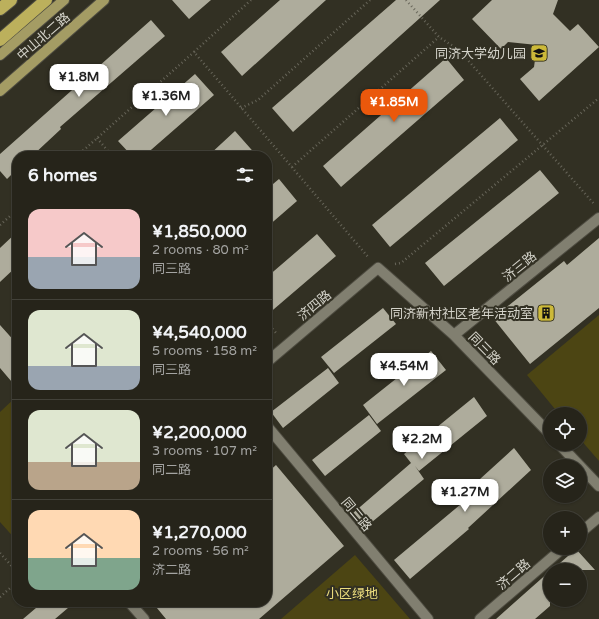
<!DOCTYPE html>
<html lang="en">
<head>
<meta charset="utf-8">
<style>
  :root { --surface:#26241a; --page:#2e2c23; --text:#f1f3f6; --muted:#a4a4a2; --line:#424139; --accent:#ea580c }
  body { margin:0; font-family:"Varela Round","Noto Sans SC",sans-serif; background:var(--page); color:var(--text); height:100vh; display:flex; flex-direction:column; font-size:15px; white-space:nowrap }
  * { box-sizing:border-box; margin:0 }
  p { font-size:13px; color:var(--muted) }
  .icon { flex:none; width:22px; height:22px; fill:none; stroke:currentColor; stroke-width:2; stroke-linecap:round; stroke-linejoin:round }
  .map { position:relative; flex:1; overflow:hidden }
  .side { position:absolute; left:12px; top:151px; width:260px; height:456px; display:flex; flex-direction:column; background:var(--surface); border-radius:16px; box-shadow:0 1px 3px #0004,0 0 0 1px var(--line) }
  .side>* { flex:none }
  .controls { position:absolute; left:543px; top:407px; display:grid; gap:8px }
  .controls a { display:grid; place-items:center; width:44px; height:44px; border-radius:50%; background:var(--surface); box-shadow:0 1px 3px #0004,0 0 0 1px var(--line); font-size:20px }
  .price { position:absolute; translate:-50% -34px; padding:0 9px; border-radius:8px; background:#fff; color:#222; font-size:13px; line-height:26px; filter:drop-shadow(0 1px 2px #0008) }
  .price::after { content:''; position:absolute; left:50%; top:24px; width:12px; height:9px; margin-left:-6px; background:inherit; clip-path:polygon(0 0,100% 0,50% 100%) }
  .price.current { background:var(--accent); color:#fff }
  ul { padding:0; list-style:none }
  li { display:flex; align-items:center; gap:12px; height:100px; padding:0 16px }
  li+li { border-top:1px solid var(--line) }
  li span { display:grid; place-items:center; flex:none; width:112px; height:80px; border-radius:12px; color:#555 }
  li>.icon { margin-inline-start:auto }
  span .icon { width:48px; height:48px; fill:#fffc; stroke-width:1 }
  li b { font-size:17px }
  h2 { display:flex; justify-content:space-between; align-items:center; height:48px; padding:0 16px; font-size:17px }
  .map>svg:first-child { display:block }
  .green { fill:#4c4513 }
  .building { fill:#aeac9c }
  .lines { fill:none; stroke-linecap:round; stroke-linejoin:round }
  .minor-casing { stroke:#4e4c41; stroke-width:12 }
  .major-casing { stroke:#4e4c41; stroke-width:12 }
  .highway-casing { stroke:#4e4c41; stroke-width:14 }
  .path { stroke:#68665a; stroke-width:2.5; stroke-dasharray:1 3; stroke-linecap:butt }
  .minor { stroke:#817f70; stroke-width:10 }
  .major { stroke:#a49c64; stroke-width:10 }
  .highway { stroke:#bcb05c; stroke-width:12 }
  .labels { text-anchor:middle; stroke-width:4; stroke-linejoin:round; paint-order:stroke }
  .street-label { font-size:13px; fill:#d4d3ca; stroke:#323023 }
  .poi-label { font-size:13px; fill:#d4d3ca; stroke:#323023; text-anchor:end }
  .park-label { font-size:13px; fill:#edde7e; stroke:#323023 }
</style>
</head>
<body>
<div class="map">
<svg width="599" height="619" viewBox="0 0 599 619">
  <rect width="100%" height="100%" fill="#323023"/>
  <path class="green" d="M599,315V461L580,439V414H559L527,375Z
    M17,396V541L0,522V412Z
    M355,555L410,619H281Z"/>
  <path class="building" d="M172,0H211L189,19Z
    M280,0H326L242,76L221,52Z
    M396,0H440L293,132L272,108Z
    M492,0H558L553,14L570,31L578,24L599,47L539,101L520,79L534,67L537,45L508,42L501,49L472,19Z
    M151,20L165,36L60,127L61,129L32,156H17V169L7,179L0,171V154Z
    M446,58L464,80L341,187L323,166Z
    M195,74L214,95L144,156H132L118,141Z
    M500,118L518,140L390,247L372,225Z
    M235,131L257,156H208Z
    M540,170L559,193L444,286L425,263Z
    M279,179L297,201L267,227V189Z
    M17,232V266L0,282V248Z
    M317,234L336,256L267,315V277Z
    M599,238V308L530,364L493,318L564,261L567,265Z
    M383,308L396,324L334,373L321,357Z
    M0,325L17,344V388L0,368Z
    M431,351L446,370L377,424L363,405Z
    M328,368L339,383L283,428L271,412Z
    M474,397L487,416L419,471L415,466L424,479L366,527L353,513L411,463L404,454Z
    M369,415L381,431L325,476L312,460Z
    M514,448L531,470L468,528L469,529L410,579L394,560L461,504L458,499Z
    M276,465L344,546L259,619H166L152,602H267V473Z
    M576,549L595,570H552Z
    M550,571V606L535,619H496Z
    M43,602H75L55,619H23Z"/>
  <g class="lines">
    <defs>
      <path id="minor" d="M454,335L599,218
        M267,362L378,268L454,335L550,434
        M267,426L428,619
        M559,444L599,486
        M580,533L599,517
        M129,602L144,619
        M480,619L563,548"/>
      <path id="major" d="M0,55L64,0
        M0,91L104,0"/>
      <path id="highway" d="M0,9L11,0
        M0,40L46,0"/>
    </defs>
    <use href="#minor" class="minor-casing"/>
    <use href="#major" class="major-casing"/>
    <use href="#highway" class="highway-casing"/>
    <path class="path" d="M251,0L194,52L369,258
      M406,0L439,37L459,50L595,205
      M241,108L258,100L370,0
      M97,138L112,156
      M77,156L194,52
      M292,167L439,37
      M0,225L17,210
      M395,264L401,263L599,98
      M267,323L277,334
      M0,553L17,572
      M0,597L17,582"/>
    <use href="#minor" class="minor"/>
    <use href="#major" class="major"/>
    <use href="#highway" class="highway"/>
  </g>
  <defs>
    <symbol id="school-square" viewBox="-11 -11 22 22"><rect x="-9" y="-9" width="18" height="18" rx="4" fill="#ccb939" stroke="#323023"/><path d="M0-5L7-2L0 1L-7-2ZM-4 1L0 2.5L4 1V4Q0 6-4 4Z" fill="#111"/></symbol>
    <symbol id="building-square" viewBox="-11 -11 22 22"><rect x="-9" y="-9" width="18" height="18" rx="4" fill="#ccb939" stroke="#323023"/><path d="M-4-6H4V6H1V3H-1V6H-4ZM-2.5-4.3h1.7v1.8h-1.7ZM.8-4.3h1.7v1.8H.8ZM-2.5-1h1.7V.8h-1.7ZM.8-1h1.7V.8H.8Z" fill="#111"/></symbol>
  </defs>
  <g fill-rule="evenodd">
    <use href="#school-square" x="529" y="43" width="20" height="20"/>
    <use href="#building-square" x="536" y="303" width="20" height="20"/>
  </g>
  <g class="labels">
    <g class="street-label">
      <text transform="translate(43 36) rotate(-41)" y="5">中山北二路</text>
      <text transform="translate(519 266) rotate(-39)" y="5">济三路</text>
      <text transform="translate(314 305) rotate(-40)" y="5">济四路</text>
      <text transform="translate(485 348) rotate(46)" y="5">同三路</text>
      <text transform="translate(357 514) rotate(50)" y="5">同二路</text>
      <text transform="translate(513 574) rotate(-41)" y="5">济二路</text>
    </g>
    <g class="poi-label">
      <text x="526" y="58">同济大学幼儿园</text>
      <text x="533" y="318">同济新村社区老年活动室</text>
    </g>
    <g class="park-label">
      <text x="352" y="598">小区绿地</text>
    </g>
  </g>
</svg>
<div class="controls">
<a><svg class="icon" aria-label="locate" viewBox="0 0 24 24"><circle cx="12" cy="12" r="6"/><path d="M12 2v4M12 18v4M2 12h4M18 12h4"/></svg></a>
<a><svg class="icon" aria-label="layers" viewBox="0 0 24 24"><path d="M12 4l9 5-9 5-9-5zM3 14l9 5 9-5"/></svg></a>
<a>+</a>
<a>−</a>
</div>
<b class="price" style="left:79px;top:98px">¥1.8M</b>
<b class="price" style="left:166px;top:117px">¥1.36M</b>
<b class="price current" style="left:394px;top:123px">¥1.85M</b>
<b class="price" style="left:404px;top:387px">¥4.54M</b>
<b class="price" style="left:422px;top:460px">¥2.2M</b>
<b class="price" style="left:465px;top:513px">¥1.27M</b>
<section class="side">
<h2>6 homes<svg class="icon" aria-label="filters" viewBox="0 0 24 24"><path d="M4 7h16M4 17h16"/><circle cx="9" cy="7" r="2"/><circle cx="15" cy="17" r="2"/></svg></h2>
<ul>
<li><span style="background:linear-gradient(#f6c9c9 60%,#9aa5b1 0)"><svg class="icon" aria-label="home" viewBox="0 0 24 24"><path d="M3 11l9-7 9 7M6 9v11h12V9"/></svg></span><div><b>¥1,850,000</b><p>2 rooms · 80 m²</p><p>同三路</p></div></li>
<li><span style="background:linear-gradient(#dfe7d0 70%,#9aa5b1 0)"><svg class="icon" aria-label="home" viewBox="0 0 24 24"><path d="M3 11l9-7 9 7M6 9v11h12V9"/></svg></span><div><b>¥4,540,000</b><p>5 rooms · 158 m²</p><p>同三路</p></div></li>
<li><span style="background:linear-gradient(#dfe7d0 65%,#b9a48a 0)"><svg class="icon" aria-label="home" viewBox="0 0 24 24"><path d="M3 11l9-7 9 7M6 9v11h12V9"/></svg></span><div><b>¥2,200,000</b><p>3 rooms · 107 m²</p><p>同二路</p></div></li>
<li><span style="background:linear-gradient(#ffd9b3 60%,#7fa58c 0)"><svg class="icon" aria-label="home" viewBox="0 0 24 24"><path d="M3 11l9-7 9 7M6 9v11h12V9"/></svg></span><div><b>¥1,270,000</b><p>2 rooms · 56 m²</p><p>济二路</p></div></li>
</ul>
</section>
</div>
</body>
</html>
